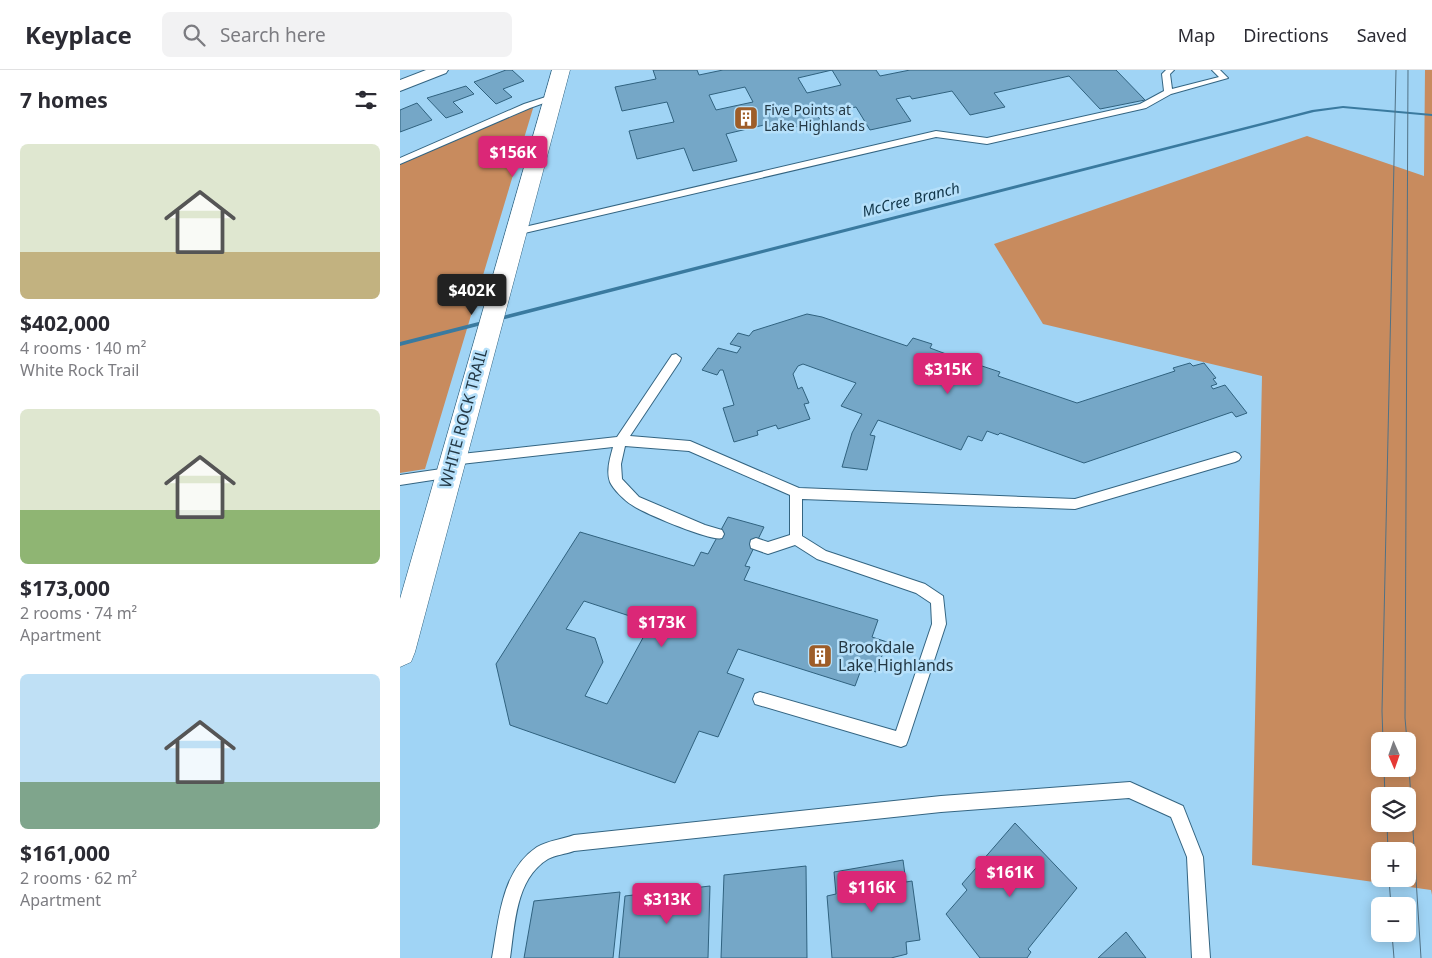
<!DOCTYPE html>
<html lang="en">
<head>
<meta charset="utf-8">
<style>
  :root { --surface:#fff; --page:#f2f2f3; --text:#2b2b33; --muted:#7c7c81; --line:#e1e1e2; --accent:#db2777 }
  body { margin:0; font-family:"Noto Sans",sans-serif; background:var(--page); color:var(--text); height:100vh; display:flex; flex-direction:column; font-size:19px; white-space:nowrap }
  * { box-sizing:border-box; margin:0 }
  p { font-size:16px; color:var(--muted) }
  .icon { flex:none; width:28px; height:28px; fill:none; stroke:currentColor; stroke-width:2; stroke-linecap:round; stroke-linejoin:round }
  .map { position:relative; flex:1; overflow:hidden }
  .sheet { display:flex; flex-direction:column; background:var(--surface); width:400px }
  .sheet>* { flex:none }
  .needle { width:32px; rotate:178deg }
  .buttons { position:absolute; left:971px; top:662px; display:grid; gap:10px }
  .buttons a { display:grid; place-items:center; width:45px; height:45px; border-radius:8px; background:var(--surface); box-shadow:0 2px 12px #0003; font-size:25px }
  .price { position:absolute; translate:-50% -42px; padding:0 11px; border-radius:5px; background:var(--accent); color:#fff; font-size:16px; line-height:32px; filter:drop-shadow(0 1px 2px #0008) }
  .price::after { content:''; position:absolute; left:50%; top:30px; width:15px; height:11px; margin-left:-8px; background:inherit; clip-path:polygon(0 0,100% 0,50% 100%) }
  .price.selected { background:#222; color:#fff }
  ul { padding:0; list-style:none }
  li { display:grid; align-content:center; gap:10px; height:265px; padding:0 20px }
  li span { display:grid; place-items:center; height:155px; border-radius:8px; color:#555 }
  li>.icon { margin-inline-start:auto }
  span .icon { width:90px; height:90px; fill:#fffc; stroke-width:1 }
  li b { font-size:21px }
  h2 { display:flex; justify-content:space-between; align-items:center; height:60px; padding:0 20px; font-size:21px }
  header { display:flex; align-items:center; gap:30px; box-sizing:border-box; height:70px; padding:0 25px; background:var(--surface); border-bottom:1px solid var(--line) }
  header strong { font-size:24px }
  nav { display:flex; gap:28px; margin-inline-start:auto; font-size:18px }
  .search { width:350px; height:45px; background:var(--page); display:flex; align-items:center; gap:12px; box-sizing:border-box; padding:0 18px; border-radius:8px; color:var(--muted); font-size:19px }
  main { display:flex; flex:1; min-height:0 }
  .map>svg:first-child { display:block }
  .green { fill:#c88b5e; fill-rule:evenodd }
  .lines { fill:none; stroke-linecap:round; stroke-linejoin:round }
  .stream { fill:#3a7a9f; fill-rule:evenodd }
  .building { fill:#75a7c7; stroke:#30627f; fill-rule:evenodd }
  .service-casing { stroke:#346582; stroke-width:2 }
  .minor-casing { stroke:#346582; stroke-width:2 }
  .tertiary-casing { stroke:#346582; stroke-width:1 }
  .service { fill:#fff; fill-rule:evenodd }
  .minor { fill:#fff; fill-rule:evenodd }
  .tertiary { fill:#fff; fill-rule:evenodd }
  .tram { stroke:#507185; stroke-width:1 }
  .labels { text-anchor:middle; stroke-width:5; stroke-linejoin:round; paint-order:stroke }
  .far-poi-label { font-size:14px; fill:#233845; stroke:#b6e0fa; text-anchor:start }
  .far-water-label { font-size:15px; font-style:italic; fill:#103549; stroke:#b6e0fa }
  .street-label { font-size:16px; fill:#233845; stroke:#b6e0fa }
  .poi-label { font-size:16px; fill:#233845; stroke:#b6e0fa; text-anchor:start }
</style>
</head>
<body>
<header>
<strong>Keyplace</strong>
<div class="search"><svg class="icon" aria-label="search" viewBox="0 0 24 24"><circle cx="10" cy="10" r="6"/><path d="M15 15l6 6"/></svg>Search here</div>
<nav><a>Map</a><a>Directions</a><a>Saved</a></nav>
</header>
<main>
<section class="sheet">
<h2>7 homes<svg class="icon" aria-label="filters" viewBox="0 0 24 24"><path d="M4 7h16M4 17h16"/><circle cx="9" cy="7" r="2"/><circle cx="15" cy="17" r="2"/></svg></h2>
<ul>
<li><span style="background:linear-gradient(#dfe7d0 70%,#c2b280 0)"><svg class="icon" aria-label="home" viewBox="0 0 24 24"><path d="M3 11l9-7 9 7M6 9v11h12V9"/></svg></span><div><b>$402,000</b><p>4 rooms · 140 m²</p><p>White Rock Trail</p></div></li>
<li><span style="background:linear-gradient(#dfe7d0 65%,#8fb573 0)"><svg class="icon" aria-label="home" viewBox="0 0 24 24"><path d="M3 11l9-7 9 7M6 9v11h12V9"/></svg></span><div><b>$173,000</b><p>2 rooms · 74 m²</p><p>Apartment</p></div></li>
<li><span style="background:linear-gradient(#bfe0f5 70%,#7fa58c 0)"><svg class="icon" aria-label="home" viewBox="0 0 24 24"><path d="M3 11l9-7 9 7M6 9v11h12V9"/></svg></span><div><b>$161,000</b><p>2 rooms · 62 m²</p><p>Apartment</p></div></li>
</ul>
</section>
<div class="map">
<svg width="1032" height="888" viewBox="0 0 1032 888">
  <rect width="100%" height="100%" fill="#a0d4f5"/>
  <path class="green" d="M1025,0H1032V825L1031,820L852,795L862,306L643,254L594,174L907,66L1024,106ZM1008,671V699H980V671ZM1008,726V754H980V726ZM980,781H1008V809H980Z
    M134,35L25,399L0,403V91Z"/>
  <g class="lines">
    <path class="stream" d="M943,36L1032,44V46L943,38L914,42L0,276V272L912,40Z"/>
  </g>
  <path class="building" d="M106,0H112L124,11L103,19L112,27L96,34L74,12Z
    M253,0H297L299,5L323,0H476L480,6L510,0H716L745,30L700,39L669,6L594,23L605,37L570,45L552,21L512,29L510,26L496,29L511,51L470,60L456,37L417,45L421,51L406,55L367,62L364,55L326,64L337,91L293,101L284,78L237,89L229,61L274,52L267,32L222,41L215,17L256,9ZM432,0L441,15L407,23L398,8ZM345,17L353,32L316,40L309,25Z
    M66,16L74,24L53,32L63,42L46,48L27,28Z
    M17,33L32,50L0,62V40Z
    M407,244L422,247L507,276L513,268L532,274L530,278L565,291L563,295L570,297L573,293L600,302L598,306L677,333L775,301L773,298L790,293L793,296L804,293L816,308L813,309L817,314L811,316L813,319L825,315L847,343L836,347L832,342L684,393L600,363L598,365L587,361L582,371L568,366L561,380L478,350L470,365L475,366L467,400L442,397L452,363L462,344L441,336L456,313L403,294L398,296L393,304L398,319L402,317L409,333L404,334L410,349L378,359L376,355L357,361L358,365L334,372L323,338L334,335L323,300H320L317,305L302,300L318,278L337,283L341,277L330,274L338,263L349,266L353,261Z
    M328,447L364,457L345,496L350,497L344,510L478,550L472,567L487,572L476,602L462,597L455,616L338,579L327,603L344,609L318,667L299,661L275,713L110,655L96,594L180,462L294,496L301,482L308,484ZM184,531L251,553L207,634L185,626L203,592L195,568L166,559Z
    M615,753L677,818L628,879L631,882L627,888H580L546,844L567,820L562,814Z
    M503,790L506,812L512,811L520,870L506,872L507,884L491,888H432L427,826L436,824L434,802Z
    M406,796L407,888H321L324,805Z
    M310,816L308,888H219L225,826Z
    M220,822L213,888H124L134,831Z
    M726,862L746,888H698Z"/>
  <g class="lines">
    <defs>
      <path id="service" d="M766,0H774L770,4L772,19L819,7L812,0H820L828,8L771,24L746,38L587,74L536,67L116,165L111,162L116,159L536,61L587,68L740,34L764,21L762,4Z
        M155,24L159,26L158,28L130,38L0,94V88L124,34Z
        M276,284L281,288L280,291L230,366L290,371L399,418L675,429L835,382L839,384L841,387L839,390L835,392L675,439L402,429V466L426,481L525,514L543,526L546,554L508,670L506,675L501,677L355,634L353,629L355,624L360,622L496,661L532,554L531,533L516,523L417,489L395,475L368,484L351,478L350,474L351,470L356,468L368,472L390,465V425L289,381L225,376L221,394L222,409L239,427L305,455L322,460L324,464L322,468C312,472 243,443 232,435C225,431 213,419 210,412C206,401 210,388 213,377L52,395L48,393L46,390L48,387L52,385L217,367L272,285Z
        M48,398L52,399L54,403L52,407L0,415V405Z
        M730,712L783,736L803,787L810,888H792L787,787L771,747L729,728L541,742L174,781C166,784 155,785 148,789C115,809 115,855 110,888H92C99,850 101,801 137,777C147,771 163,769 174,765L541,726Z"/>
      <path id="minor" d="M26,0H48L46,3L0,21V10Z"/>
      <path id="tertiary" d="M152,0H170L15,582L11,592L0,597V529Z"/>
    </defs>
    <use href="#service" class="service-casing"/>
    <use href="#minor" class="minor-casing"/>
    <use href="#tertiary" class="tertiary-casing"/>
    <use href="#service" class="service"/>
    <use href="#minor" class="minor"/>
    <use href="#tertiary" class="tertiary"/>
    <path class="tram" d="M983,671L982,641L996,0
      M1007,671L1005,648L1008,0
      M1008,681L1021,888
      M984,699L985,726
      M987,754L988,781
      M989,809L991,836
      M992,864L994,888"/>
  </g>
  <defs>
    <symbol id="building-square" viewBox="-11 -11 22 22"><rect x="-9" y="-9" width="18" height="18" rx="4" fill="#9e5d28" stroke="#b6e0fa"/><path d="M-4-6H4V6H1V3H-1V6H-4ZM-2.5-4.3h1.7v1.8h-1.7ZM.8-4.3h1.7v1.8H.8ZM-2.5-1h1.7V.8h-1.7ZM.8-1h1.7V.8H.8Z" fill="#fff"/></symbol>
  </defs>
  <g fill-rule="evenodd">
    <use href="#building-square" x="332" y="34" width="28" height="28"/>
    <use href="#building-square" x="406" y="572" width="28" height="28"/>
  </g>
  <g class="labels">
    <g class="far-poi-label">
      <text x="364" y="45">Five Points at<tspan x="364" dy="16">Lake Highlands</tspan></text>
    </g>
    <g class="far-water-label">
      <text transform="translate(511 130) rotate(-14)" y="5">McCree Branch</text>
    </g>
    <g class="street-label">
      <text transform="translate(63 348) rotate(-75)" y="6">WHITE ROCK TRAIL</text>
    </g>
    <g class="poi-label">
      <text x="438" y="583">Brookdale<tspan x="438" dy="18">Lake Highlands</tspan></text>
    </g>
  </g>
</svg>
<div class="buttons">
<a><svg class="needle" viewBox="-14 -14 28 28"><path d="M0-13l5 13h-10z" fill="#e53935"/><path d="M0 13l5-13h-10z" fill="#7c7c81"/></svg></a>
<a><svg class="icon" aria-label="layers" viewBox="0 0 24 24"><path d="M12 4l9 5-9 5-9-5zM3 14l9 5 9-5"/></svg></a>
<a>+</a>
<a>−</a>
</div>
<b class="price" style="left:113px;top:108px">$156K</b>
<b class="price selected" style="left:72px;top:246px">$402K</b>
<b class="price" style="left:548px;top:325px">$315K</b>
<b class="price" style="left:262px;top:578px">$173K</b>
<b class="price" style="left:610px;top:828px">$161K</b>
<b class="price" style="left:472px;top:843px">$116K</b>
<b class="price" style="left:267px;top:855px">$313K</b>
</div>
</main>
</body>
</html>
